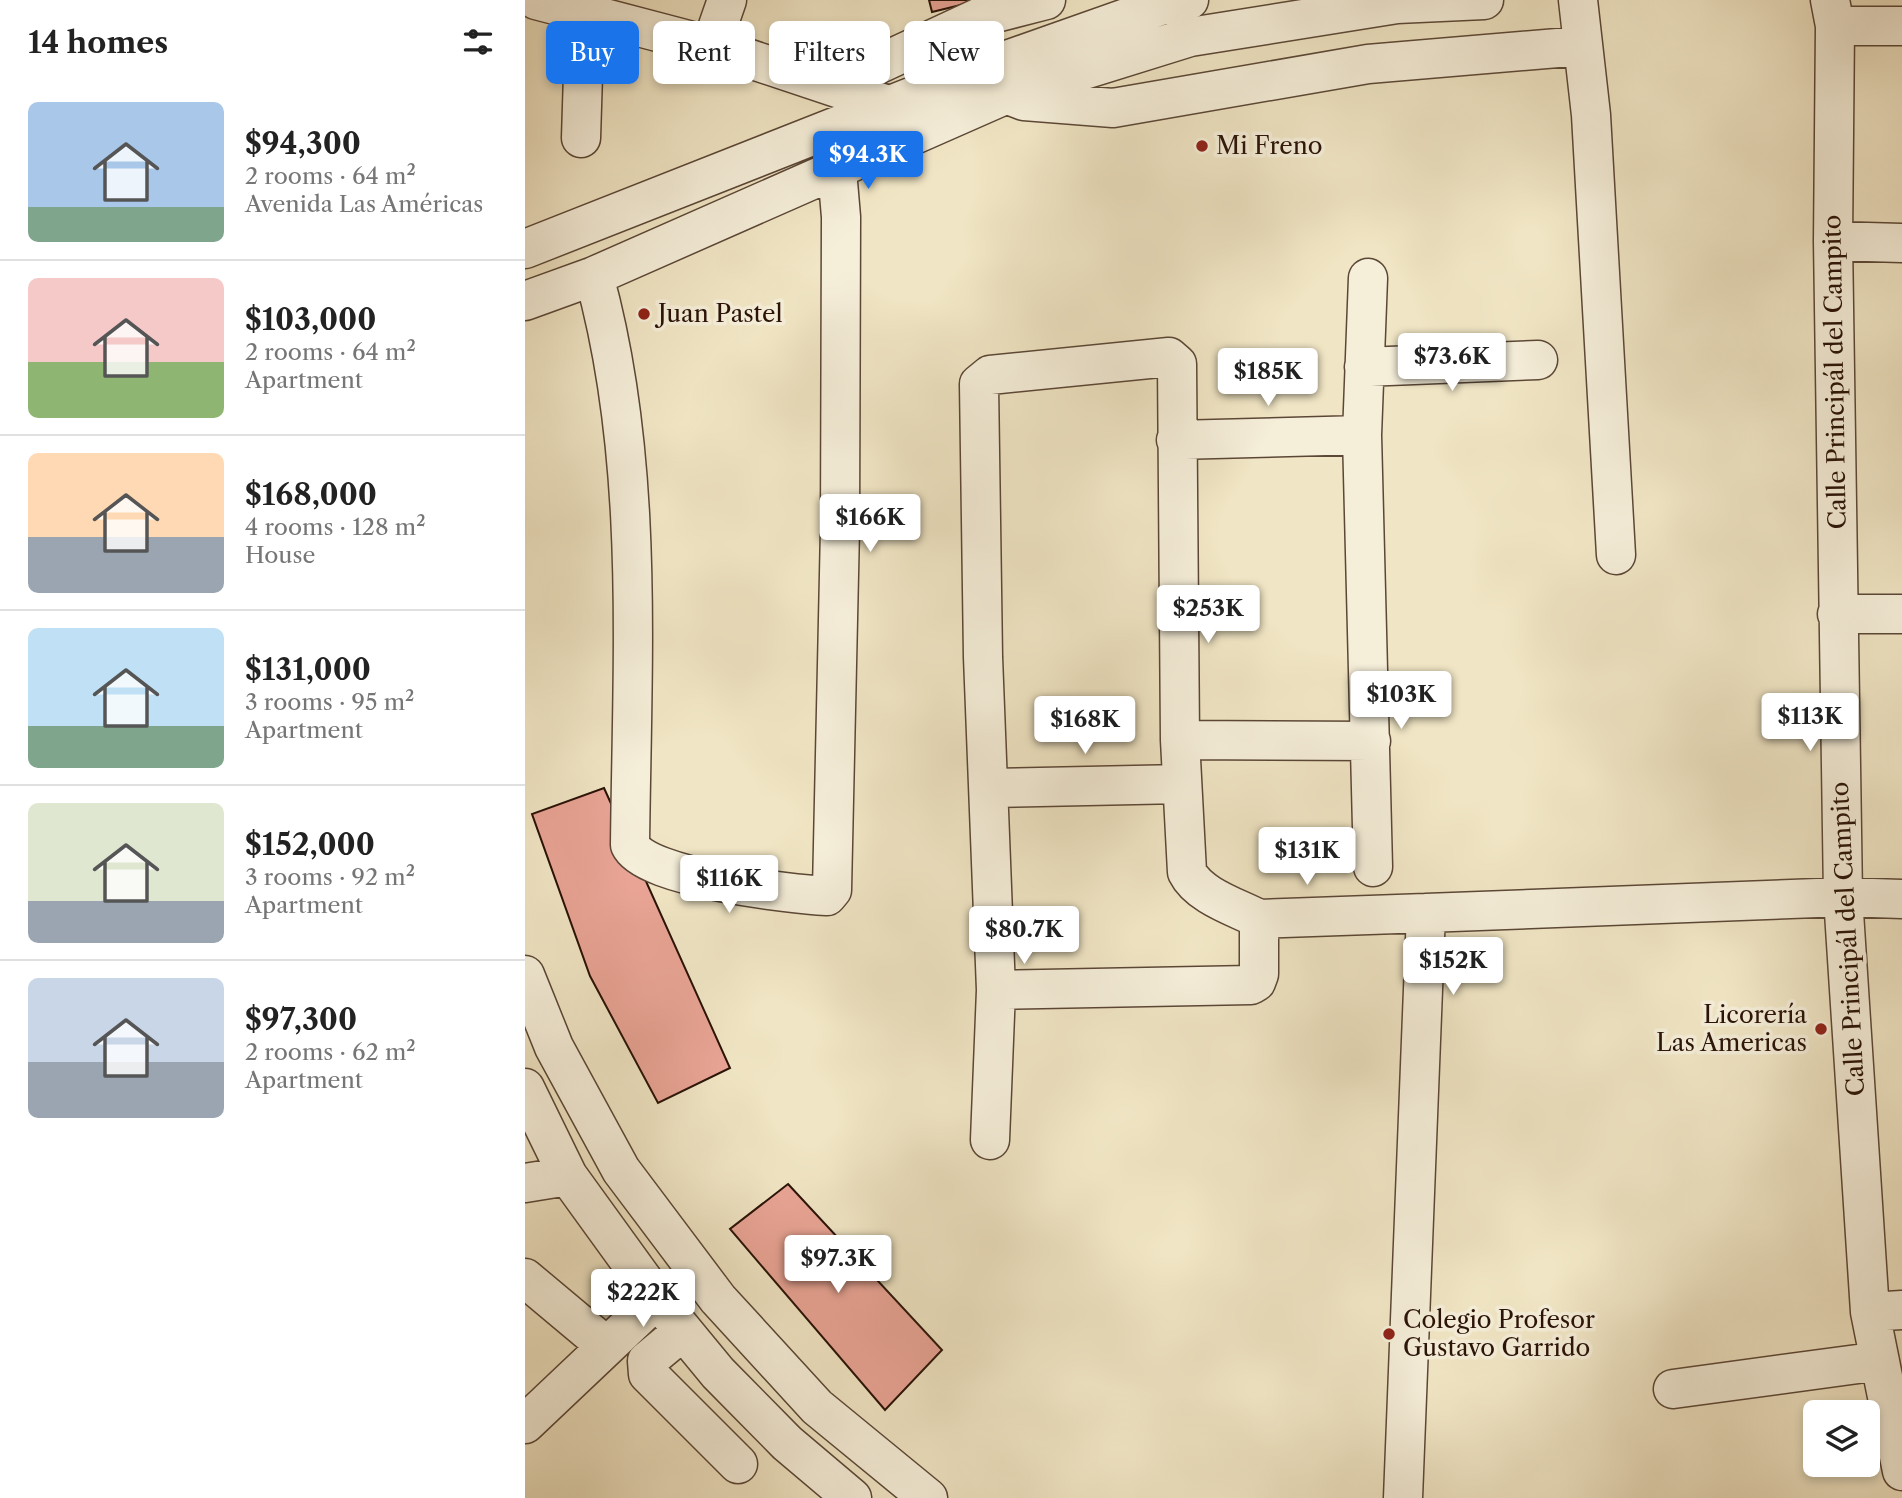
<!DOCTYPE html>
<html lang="en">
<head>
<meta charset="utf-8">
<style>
  :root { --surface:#fff; --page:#f2f2f2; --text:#222; --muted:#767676; --line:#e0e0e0; --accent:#1a73e8 }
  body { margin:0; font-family:"Libre Caslon Text",serif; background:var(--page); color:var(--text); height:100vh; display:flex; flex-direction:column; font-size:26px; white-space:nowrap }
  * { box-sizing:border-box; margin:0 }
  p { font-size:23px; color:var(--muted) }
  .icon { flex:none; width:38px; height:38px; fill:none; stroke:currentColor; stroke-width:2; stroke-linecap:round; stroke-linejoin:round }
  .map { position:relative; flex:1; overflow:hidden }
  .side { display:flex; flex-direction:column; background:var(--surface); width:525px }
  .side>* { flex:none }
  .top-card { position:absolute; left:21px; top:21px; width:665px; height:63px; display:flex; gap:14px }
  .buttons { position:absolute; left:1278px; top:1400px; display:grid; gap:14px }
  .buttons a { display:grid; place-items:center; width:77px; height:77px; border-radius:10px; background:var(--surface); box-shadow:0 4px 10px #0003; font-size:35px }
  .price { position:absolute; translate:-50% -60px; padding:0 16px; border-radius:7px; background:#fff; color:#222; font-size:23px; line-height:46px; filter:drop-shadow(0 2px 4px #0008) }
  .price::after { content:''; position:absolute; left:50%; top:42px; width:21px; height:16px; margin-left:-10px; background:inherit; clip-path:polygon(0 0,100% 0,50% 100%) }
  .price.active { background:var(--accent); color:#fff }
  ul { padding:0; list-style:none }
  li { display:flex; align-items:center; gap:21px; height:175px; padding:0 28px }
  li+li { border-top:2px solid var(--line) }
  li span { display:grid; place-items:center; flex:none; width:196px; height:140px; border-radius:10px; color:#555 }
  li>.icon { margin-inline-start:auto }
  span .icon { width:84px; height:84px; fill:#fffc; stroke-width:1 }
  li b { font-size:30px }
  h2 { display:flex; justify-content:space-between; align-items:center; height:84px; padding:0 28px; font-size:30px }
  .chip { padding:0 24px; border-radius:10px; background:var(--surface); box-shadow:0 4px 10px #0003; font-size:24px; line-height:63px }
  .chip.active { background:var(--accent); color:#fff }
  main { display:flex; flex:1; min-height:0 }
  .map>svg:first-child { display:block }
  .building { fill:#e9a495; stroke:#291207; stroke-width:2 }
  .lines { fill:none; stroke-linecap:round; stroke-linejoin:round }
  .minor-casing { stroke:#5b4736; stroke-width:41 }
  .minor { stroke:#f5eed9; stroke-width:38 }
  .poi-dot { fill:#8f2418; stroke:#f5eed9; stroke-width:2.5 }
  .labels { text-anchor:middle; stroke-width:7; stroke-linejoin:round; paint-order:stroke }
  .poi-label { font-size:24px; fill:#291207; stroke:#f5eed9; text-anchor:start }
  .street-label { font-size:24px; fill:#291207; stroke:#f5eed9 }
</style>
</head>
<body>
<main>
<section class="side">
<h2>14 homes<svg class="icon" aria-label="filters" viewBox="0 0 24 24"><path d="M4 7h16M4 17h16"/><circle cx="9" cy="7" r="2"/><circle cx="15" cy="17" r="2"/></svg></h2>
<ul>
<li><span style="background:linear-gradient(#a9c7e8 75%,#7fa58c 0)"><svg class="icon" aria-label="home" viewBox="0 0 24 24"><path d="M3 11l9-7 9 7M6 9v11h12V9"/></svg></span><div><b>$94,300</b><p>2 rooms · 64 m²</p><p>Avenida Las Américas</p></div></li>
<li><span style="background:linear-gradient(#f6c9c9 60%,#8fb573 0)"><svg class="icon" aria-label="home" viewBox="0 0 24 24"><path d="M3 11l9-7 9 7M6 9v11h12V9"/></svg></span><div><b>$103,000</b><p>2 rooms · 64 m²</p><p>Apartment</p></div></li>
<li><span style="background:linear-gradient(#ffd9b3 60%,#9aa5b1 0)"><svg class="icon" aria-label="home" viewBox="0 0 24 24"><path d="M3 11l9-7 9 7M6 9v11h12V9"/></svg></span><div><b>$168,000</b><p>4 rooms · 128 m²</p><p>House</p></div></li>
<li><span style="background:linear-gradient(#bfe0f5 70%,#7fa58c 0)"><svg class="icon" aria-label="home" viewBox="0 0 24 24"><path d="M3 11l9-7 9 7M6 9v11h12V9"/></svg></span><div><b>$131,000</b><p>3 rooms · 95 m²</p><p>Apartment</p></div></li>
<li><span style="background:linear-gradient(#dfe7d0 70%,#9aa5b1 0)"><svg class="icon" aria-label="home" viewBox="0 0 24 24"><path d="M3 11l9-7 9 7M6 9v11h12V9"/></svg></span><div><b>$152,000</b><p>3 rooms · 92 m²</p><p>Apartment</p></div></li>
<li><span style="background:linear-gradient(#c9d6e8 60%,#9aa5b1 0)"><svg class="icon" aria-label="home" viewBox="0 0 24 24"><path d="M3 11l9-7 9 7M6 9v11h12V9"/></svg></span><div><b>$97,300</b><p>2 rooms · 62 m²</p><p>Apartment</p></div></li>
</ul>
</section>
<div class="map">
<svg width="1377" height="1498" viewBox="0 0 1377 1498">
  <rect width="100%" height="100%" fill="#f0e5c4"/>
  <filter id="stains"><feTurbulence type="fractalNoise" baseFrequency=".00286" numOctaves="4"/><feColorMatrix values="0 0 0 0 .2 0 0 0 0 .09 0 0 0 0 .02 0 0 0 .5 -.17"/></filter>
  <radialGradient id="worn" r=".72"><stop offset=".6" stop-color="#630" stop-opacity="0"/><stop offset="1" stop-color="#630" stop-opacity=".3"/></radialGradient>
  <path class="building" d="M404,0H456L407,12Z
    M79,788L205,1068L133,1103L65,976L7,814Z
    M263,1184L417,1350L360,1410L205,1229Z"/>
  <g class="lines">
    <defs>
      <path id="minor" d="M11,0L186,46L363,105
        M1053,0L1066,115L1091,555
        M1305,0L1310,26L1308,241L1318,897L1345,1312L1377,1471
        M1310,26H1377
        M186,46L202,0
        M307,86L455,17L521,0
        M486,96L499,101L588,108L843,64L1056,46
        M56,138L60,11
        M1308,241L1377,243
        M0,249L462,67L635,6L664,0
        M69,276C120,460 107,656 105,845C120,878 267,894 302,896L307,890L315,529L316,217L312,170
        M843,278L837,435L848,867
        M0,301L69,276L482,94L665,37L872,4L959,0
        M839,367L1013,360
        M651,440L837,435
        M1312,614H1377
        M655,740L846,741
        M464,788L657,784
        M0,975L29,1047L96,1170L193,1299L292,1407L403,1498
        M471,990L458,657L454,384L465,375L644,357L652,364L655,740L662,872C674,896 711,907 734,919
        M0,1088L43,1176L132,1299L193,1373L262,1443L327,1498
        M465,1140L471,990L726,985L731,982L734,974V919L901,913
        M0,1183L43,1176
        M0,1278L80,1345
        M1345,1312L1377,1310
        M158,1331L122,1361L123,1374L213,1464
        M1148,1389L1355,1361
        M0,1424L132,1299
        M878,1498L901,913L1318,897L1377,899"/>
    </defs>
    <use href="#minor" class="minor-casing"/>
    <use href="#minor" class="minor"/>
  </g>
  <g class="poi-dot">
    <circle cx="677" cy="146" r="7"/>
    <circle cx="119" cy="314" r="7"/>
    <circle cx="1296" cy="1029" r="7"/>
    <circle cx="864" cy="1334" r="7"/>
  </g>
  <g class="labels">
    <g class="poi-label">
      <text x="691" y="154">Mi Freno</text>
      <text x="133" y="322">Juan Pastel</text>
      <text x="1282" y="1023" text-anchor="end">Licorería<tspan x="1282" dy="28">Las Americas</tspan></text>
      <text x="878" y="1328">Colegio Profesor<tspan x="878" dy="28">Gustavo Garrido</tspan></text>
    </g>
    <g class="street-label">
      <text transform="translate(1310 372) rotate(-91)" y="8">Calle Principál del Campito</text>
      <text transform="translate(1323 939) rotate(-93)" y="8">Calle Principál del Campito</text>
    </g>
  </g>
  <rect width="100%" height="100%" filter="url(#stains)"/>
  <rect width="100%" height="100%" fill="url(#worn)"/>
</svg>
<div class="buttons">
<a><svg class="icon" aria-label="layers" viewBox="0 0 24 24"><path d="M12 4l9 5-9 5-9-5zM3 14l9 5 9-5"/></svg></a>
</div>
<b class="price active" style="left:343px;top:191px">$94.3K</b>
<b class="price" style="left:927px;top:393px">$73.6K</b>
<b class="price" style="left:743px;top:408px">$185K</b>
<b class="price" style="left:345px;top:554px">$166K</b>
<b class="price" style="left:683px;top:645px">$253K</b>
<b class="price" style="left:876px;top:731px">$103K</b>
<b class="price" style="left:1285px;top:753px">$113K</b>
<b class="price" style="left:560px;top:756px">$168K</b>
<b class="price" style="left:782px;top:887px">$131K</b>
<b class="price" style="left:204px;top:915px">$116K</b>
<b class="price" style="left:499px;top:966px">$80.7K</b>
<b class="price" style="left:928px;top:997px">$152K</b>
<b class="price" style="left:313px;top:1295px">$97.3K</b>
<b class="price" style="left:118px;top:1329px">$222K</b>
<div class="top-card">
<a class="chip active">Buy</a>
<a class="chip">Rent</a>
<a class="chip">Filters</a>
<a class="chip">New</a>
</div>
</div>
</main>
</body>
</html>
